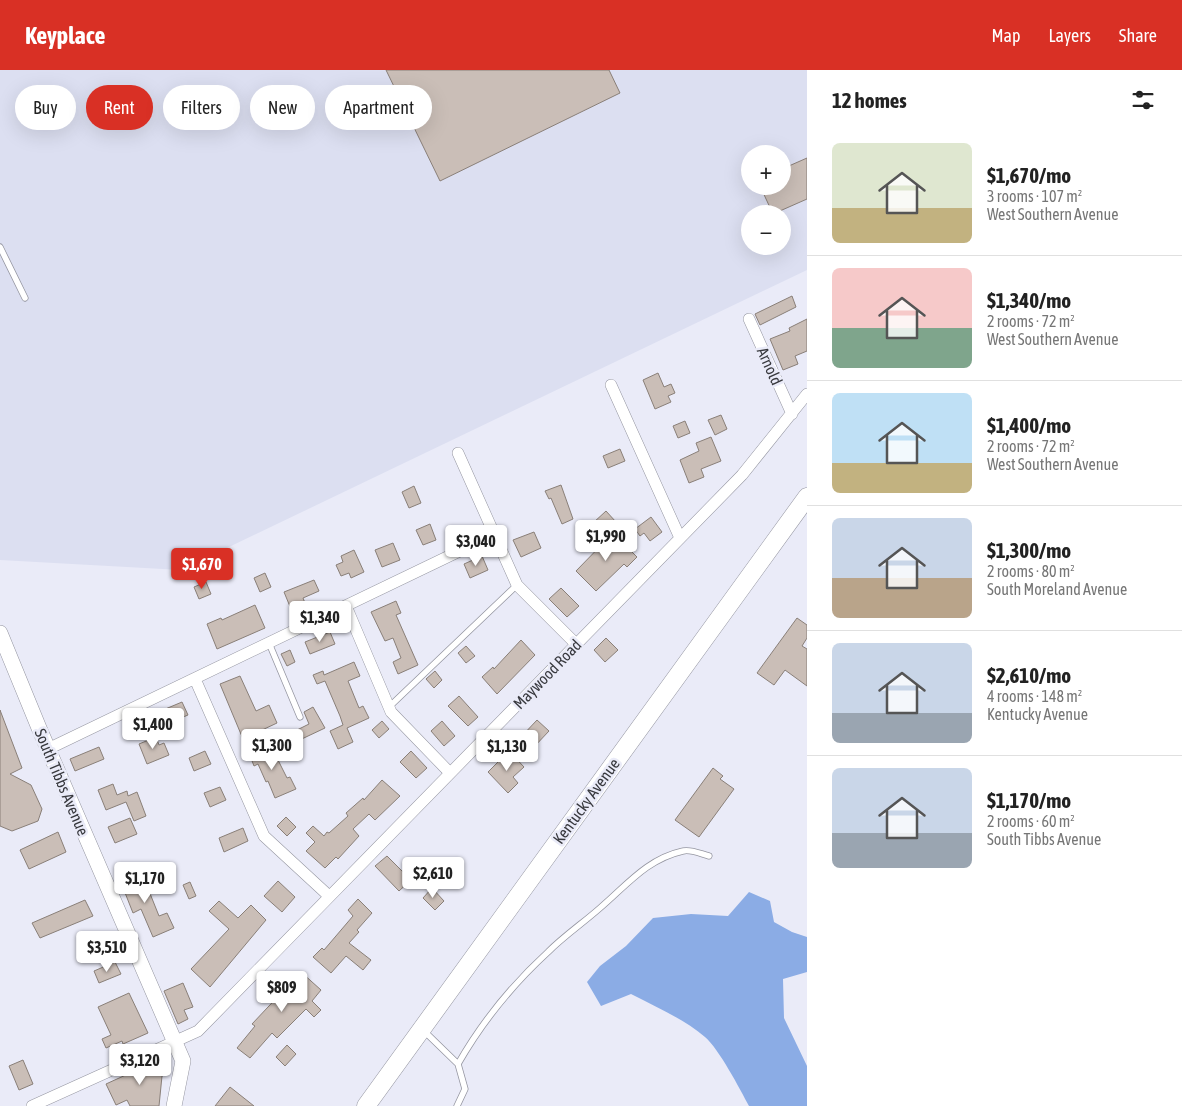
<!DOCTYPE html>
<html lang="en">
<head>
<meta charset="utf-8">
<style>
  :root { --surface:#fff; --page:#f2f2f2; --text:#222; --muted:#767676; --line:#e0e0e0; --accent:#d93025 }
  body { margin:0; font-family:"Asap Condensed",sans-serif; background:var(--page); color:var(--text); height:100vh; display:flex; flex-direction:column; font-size:19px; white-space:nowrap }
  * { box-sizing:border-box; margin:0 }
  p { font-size:16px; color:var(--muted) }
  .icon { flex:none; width:28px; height:28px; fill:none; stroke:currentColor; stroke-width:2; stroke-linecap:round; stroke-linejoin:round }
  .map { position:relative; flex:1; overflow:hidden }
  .side { display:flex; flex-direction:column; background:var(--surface); width:375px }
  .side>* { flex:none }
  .banner { position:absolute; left:15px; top:15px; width:475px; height:45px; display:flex; gap:10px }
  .controls { position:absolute; left:741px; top:75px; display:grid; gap:10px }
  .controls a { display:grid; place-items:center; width:50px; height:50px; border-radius:50%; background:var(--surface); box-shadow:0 5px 20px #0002; font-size:25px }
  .price { position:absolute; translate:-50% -42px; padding:0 11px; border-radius:5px; background:#fff; color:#222; font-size:16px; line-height:32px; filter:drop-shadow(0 1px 2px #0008) }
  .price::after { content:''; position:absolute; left:50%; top:30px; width:15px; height:11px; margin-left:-8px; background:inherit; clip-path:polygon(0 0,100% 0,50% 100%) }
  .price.selected { background:var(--accent); color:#fff }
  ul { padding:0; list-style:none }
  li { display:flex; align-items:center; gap:15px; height:125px; padding:0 25px }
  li+li { border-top:1px solid var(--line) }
  li span { display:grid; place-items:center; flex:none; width:140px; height:100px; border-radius:8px; color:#555 }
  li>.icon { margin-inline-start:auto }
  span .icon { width:60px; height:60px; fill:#fffc; stroke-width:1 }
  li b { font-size:21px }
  h2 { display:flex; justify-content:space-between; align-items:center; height:60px; padding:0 25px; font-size:21px }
  .tag { padding:0 18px; border-radius:22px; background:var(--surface); box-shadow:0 5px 20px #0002; font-size:18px; line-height:45px }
  .tag.selected { background:var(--accent); color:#fff }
  header { display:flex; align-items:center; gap:30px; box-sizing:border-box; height:70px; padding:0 25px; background:var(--accent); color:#fff }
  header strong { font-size:24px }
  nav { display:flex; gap:28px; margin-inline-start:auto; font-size:18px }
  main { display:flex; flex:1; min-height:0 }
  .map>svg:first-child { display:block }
  .built { fill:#dcdff1; fill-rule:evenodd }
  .water { fill:#8bace5 }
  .building { fill:#cabeb7; stroke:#897f78 }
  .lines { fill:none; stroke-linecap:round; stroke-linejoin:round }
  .lane-casing { stroke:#9495a0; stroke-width:7 }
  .street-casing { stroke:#9495a0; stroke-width:12 }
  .secondary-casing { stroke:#9495a0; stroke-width:16 }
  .primary-casing { stroke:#9495a0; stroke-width:19 }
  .lane { stroke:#fff; stroke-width:5.5 }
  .street { stroke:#fff; stroke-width:11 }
  .secondary { stroke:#fff; stroke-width:15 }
  .primary { stroke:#fff; stroke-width:18 }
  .labels { text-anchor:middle; stroke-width:5; stroke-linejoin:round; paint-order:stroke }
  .street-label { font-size:16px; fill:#38393e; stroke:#eaebf8 }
</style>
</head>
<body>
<header>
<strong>Keyplace</strong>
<nav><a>Map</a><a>Layers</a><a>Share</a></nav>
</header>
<main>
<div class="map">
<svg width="807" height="1036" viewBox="0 0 807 1036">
  <rect width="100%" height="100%" fill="#eaebf8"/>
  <path class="built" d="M0,0H807V200L181,500L0,490ZM750,84H782V116H750ZM750,144H782V176H750Z"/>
  <path class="water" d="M749,822L770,831L774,852L792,862L807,867V902L783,909L784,948L807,996V1036H749C740,1019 719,979 705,967C684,949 656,937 631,924L601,936L587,912L600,896L626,876L653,848L691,844L728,846Z"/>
  <path class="building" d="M386,0H609L620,23L440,111Z
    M807,88V129L773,144L760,116H782V99Z
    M792,226L796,237L760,255L755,244Z
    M807,249V281L795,286L798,294L783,300L770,269L790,261L789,258Z
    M658,303L664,317L671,314L675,323L668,326L671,332L655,339L643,310Z
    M721,345L727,359L715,365L708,350Z
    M685,351L690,363L678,368L673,356Z
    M711,367L721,391L701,399L704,407L689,413L680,390L699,381L696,373Z
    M620,379L625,391L608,398L603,386Z
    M561,415L573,449L562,454L551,428L549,429L545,421Z
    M414,416L421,433L409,438L402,422Z
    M606,441L616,452L604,464L593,453Z
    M651,447L662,462L650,471L644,463L640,466L635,459Z
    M430,454L436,470L423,475L416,460Z
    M534,462L541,478L521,487L513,470Z
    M613,463L637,487L627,497L624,494L596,521L576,501Z
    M393,473L400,490L382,497L375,480Z
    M354,480L364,502L351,508L349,503L341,506L336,495L343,492L341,486Z
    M482,486L488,500L470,508L464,494Z
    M265,503L271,517L260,522L254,508Z
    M314,510L319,521L303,528L305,533L291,539L284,522Z
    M206,512L211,524L199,529L194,517Z
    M561,518L579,536L567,547L549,529Z
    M396,531L401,543L396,545L418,595L398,604L393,592L401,588L393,568L385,571L371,542Z
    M255,535L265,558L217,579L207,554L221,548L222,550Z
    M797,548L807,555V568L802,576L807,579V616L785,600L774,615L757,603Z
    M330,562L335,574L310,584L305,572Z
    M606,568L618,580L605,592L594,580Z
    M521,570L535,585L497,624L482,607L493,597L494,599Z
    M466,576L475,586L466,593L458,583Z
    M290,580L295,592L287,596L281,584Z
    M354,592L360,606L348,611L359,638L363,636L369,648L347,658L353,672L338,679L330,661L343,655L340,646L325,611L317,614L313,605L323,601L324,605Z
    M435,601L442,610L434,618L426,609Z
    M240,606L256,641L269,635L277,653L243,669L220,614Z
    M459,626L478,647L468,656L448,636Z
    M182,632L188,645L169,653L163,640Z
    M313,637L325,658L289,675L285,666L309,654L304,642Z
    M0,640L22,698L10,704L31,715L42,739L38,751L12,761L0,756Z
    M537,650L549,661L533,678L521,667Z
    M382,651L389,659L379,668L372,660Z
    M442,651L455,666L444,676L431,661Z
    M156,667L159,675L164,673L169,685L147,694L139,674Z
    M270,674L287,708L290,707L296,719L275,728L268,711L266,712L258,694L254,696L249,683Z
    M99,677L104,689L75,701L70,689Z
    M205,681L211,694L194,701L189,688Z
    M411,681L427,698L416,708L400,692Z
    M509,681L524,697L513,707L518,713L508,723L488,702Z
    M713,698L723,706L720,709L734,719L699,767L675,750Z
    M382,710L400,726L375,750L369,744L353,759L359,766L338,789L336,787L325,798L306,781L315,772L306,763L313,756L324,766L327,762L329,763L348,746L346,743L363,728L364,730Z
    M113,714L117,725L127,721L128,726L137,722L146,746L134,751L126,732L106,740L98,720Z
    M220,717L226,730L210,737L204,723Z
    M286,747L296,757L287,766L277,756Z
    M130,748L137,764L115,773L108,757Z
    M243,758L248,771L224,782L219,768Z
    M58,762L66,782L29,799L20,780Z
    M387,786L411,810L399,821L375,796Z
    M141,801L159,846L167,843L174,858L153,867L141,839L133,843L120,810Z
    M278,811L295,827L282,842L264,826Z
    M190,812L196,826L189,829L183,815Z
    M432,818L444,831L435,840L423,828Z
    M358,829L372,843L357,860L359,862L349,873L371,890L363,900L346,886L331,903L313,887L322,878L324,880L353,846L348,840Z
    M85,830L93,846L40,868L32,853Z
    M219,831L238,848L251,835L266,850L210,917L191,899L229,859L209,841Z
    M115,892L121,904L99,913L94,901Z
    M301,902L321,920L312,931L321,940L314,947L306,939L277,968L272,963L250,988L237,978L255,956L252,954Z
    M183,913L193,937L184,940L188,949L178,954L164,921Z
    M129,923L148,963L123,974L122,971L106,978L102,969L111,965L98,937Z
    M287,975L296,984L285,996L276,987Z
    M163,988L167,995L166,1004L162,1006L159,1036H130L127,1030L116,1035L106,1014Z
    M23,990L33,1014L19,1020L9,996Z
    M230,1017L254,1036H215Z"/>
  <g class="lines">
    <defs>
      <path id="lane" d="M0,177L25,228
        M269,573L300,647
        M389,637L517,515
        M424,961L458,994L465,1019L457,1036
        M458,994C482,952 512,915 548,882C564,866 583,853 600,838C627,815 647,789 683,781C691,779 701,784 709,786"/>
      <path id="street" d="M749,249L792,344
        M611,315L680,468
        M458,383L517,515L576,574
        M346,536L391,642L450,703
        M195,609L264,766L329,826
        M48,679L495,464
        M32,1036L198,961L742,405L807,324"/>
      <path id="secondary" d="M0,563L39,658L183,991L174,1036"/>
      <path id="primary" d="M366,1036L807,427"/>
    </defs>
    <use href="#lane" class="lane-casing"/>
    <use href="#street" class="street-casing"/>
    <use href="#secondary" class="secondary-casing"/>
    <use href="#primary" class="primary-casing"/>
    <use href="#lane" class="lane"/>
    <use href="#street" class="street"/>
    <use href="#secondary" class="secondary"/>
    <use href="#primary" class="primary"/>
  </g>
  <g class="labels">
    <g class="street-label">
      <text transform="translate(770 296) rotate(66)" y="6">Arnold</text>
      <text transform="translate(547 604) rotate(-46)" y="6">Maywood Road</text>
      <text transform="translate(62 712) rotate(67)" y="6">South Tibbs Avenue</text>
      <text transform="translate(586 731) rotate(-54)" y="6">Kentucky Avenue</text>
    </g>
  </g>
</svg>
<div class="controls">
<a>+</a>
<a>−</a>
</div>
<b class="price" style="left:606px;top:492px">$1,990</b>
<b class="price" style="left:476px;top:497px">$3,040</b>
<b class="price selected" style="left:202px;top:520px">$1,670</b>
<b class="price" style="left:320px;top:573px">$1,340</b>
<b class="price" style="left:153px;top:680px">$1,400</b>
<b class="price" style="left:272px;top:701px">$1,300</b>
<b class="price" style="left:507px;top:702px">$1,130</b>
<b class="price" style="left:433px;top:829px">$2,610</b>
<b class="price" style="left:145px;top:834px">$1,170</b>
<b class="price" style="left:107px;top:903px">$3,510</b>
<b class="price" style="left:282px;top:943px">$809</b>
<b class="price" style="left:140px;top:1016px">$3,120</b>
<div class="banner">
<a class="tag">Buy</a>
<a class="tag selected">Rent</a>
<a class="tag">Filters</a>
<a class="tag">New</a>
<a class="tag">Apartment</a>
</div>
</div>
<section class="side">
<h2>12 homes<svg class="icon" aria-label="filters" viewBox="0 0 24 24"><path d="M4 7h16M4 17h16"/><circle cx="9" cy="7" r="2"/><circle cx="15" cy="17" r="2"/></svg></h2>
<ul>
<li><span style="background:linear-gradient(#dfe7d0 65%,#c2b280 0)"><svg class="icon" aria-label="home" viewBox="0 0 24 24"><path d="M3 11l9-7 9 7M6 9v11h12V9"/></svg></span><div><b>$1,670/mo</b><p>3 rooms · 107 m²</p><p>West Southern Avenue</p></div></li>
<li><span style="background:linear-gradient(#f6c9c9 60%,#7fa58c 0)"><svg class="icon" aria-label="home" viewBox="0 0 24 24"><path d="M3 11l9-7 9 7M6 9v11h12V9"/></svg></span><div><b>$1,340/mo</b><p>2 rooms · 72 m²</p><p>West Southern Avenue</p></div></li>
<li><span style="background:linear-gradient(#bfe0f5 70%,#c2b280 0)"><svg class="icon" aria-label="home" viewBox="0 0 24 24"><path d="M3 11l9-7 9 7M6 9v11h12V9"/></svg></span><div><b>$1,400/mo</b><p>2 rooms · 72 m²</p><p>West Southern Avenue</p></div></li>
<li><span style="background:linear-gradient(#c9d6e8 60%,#b9a48a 0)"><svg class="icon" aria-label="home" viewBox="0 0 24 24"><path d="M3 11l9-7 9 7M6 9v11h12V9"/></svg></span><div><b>$1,300/mo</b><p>2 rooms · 80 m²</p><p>South Moreland Avenue</p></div></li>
<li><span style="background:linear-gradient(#c9d6e8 70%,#9aa5b1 0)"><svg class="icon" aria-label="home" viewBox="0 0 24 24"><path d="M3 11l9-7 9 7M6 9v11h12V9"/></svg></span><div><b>$2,610/mo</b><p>4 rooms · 148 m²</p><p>Kentucky Avenue</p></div></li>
<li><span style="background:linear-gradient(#c9d6e8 65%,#9aa5b1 0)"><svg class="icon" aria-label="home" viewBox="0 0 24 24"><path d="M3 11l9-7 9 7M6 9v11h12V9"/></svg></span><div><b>$1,170/mo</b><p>2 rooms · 60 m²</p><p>South Tibbs Avenue</p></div></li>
</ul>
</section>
</main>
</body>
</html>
